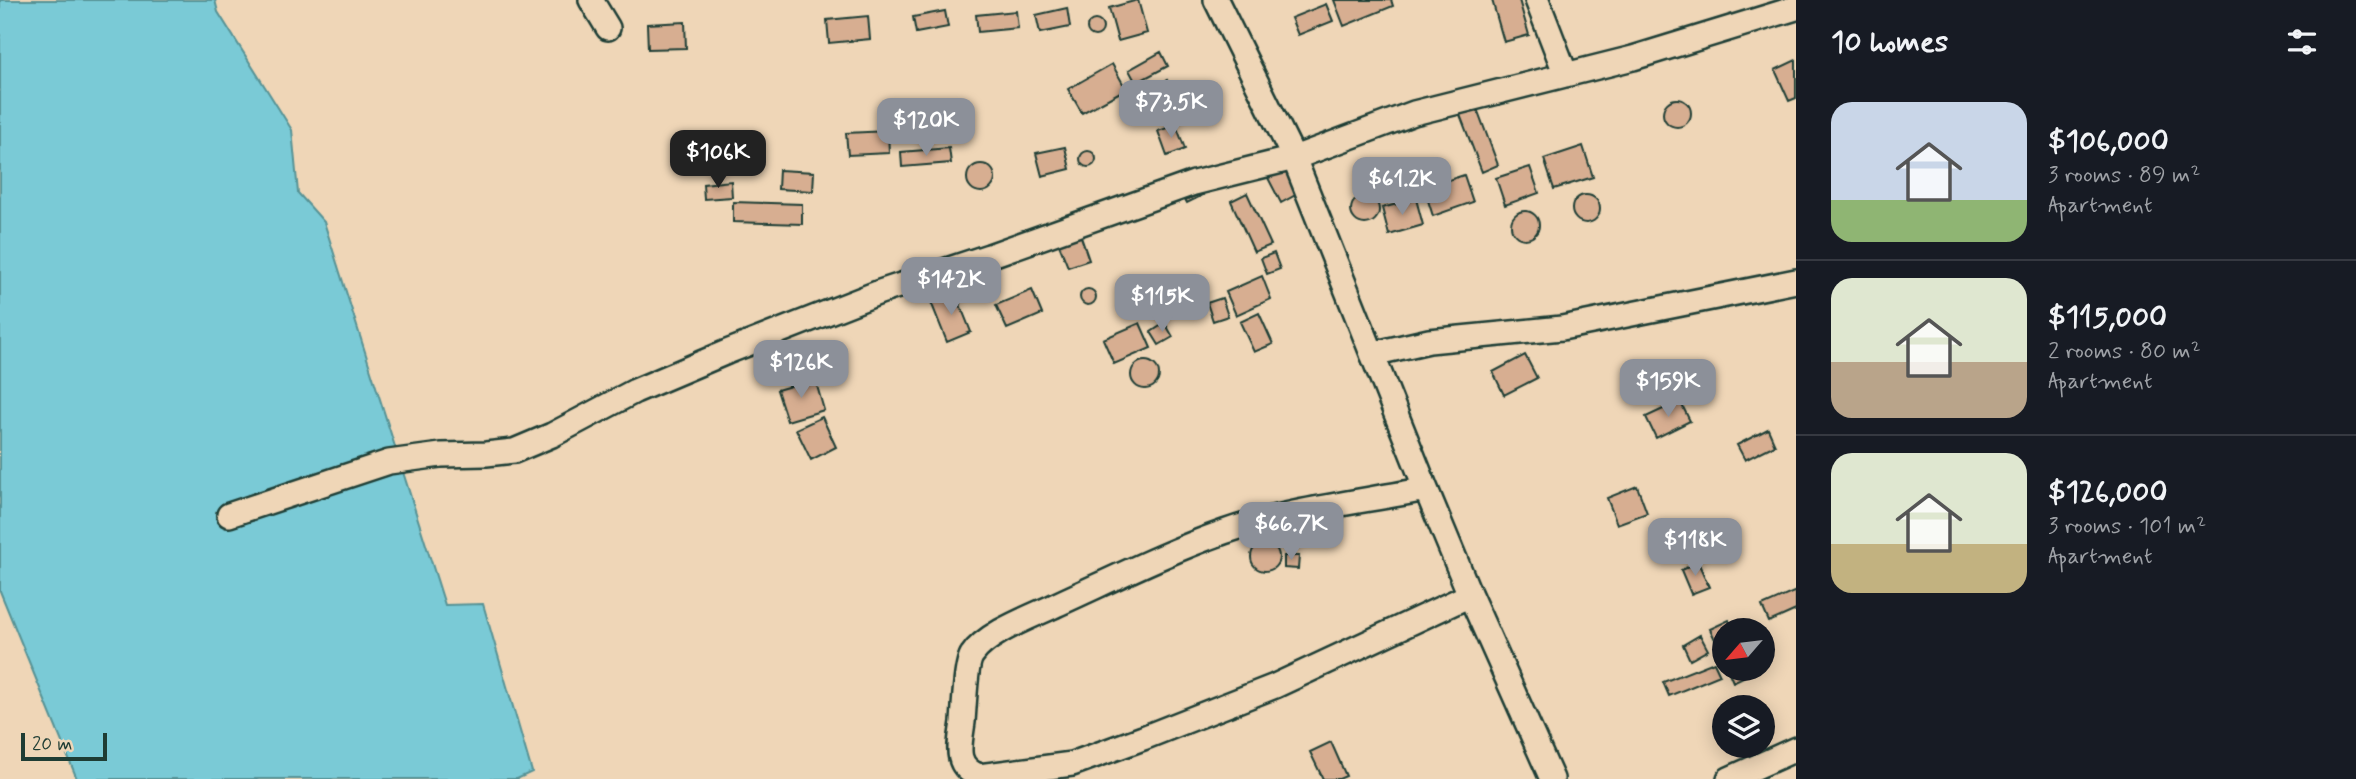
<!DOCTYPE html>
<html lang="en">
<head>
<meta charset="utf-8">
<style>
  :root { --surface:#171b24; --page:#20242c; --text:#f1f3f6; --muted:#9ea1a6; --line:#363941; --accent:#8c9099 }
  body { margin:0; font-family:Mynerve,sans-serif; background:var(--page); color:var(--text); height:100vh; display:flex; flex-direction:column; font-size:26px; white-space:nowrap }
  * { box-sizing:border-box; margin:0 }
  p { font-size:23px; color:var(--muted) }
  .icon { flex:none; width:38px; height:38px; fill:none; stroke:currentColor; stroke-width:2; stroke-linecap:round; stroke-linejoin:round }
  .map { position:relative; flex:1; overflow:hidden }
  .details { display:flex; flex-direction:column; background:var(--surface); width:560px }
  .details>* { flex:none }
  .needle { width:46px; rotate:242deg }
  .buttons { position:absolute; left:1712px; top:618px; display:grid; gap:14px }
  .buttons a { display:grid; place-items:center; width:63px; height:63px; border-radius:50%; background:var(--surface); box-shadow:0 4px 18px #0003; font-size:35px }
  .scale { position:absolute; left:21px; bottom:18px; width:86px; box-sizing:border-box; padding-left:7px; border:4px solid #1f3d34; border-top:0; font-size:19px; line-height:24px; white-space:nowrap; color:#1f3d34; -webkit-text-stroke:5px #efd6b7; paint-order:stroke }
  .price { position:absolute; translate:-50% -60px; padding:0 16px; border-radius:14px; background:var(--accent); color:#fff; font-size:23px; line-height:46px; filter:drop-shadow(0 2px 4px #0008) }
  .price::after { content:''; position:absolute; left:50%; top:42px; width:21px; height:16px; margin-left:-10px; background:inherit; clip-path:polygon(0 0,100% 0,50% 100%) }
  .price.on { background:#222; color:#fff }
  ul { padding:0; list-style:none }
  li { display:flex; align-items:center; gap:21px; height:175px; padding:0 35px }
  li+li { border-top:2px solid var(--line) }
  li span { display:grid; place-items:center; flex:none; width:196px; height:140px; border-radius:21px; color:#555 }
  li>.icon { margin-inline-start:auto }
  span .icon { width:84px; height:84px; fill:#fffc; stroke-width:1 }
  li b { font-size:30px }
  h2 { display:flex; justify-content:space-between; align-items:center; height:84px; padding:0 35px; font-size:30px }
  main { display:flex; flex:1; min-height:0 }
  .map>svg:first-child { display:block }
  .water { fill:#7acad6; stroke:#569295; stroke-width:2 }
  .building { fill:#d7ae91; stroke:#1f3d34; stroke-width:2 }
  .lines { fill:none; stroke-linecap:round; stroke-linejoin:round }
  .street-casing { stroke:#1f3d34; stroke-width:28 }
  .street { stroke:#efd6b7; stroke-width:23 }
</style>
</head>
<body>
<main>
<div class="map">
<svg width="1796" height="779" viewBox="0 0 1796 779">
  <rect width="100%" height="100%" fill="#efd6b7"/>
  <filter id="ink" filterUnits="userSpaceOnUse"><feTurbulence type="fractalNoise" baseFrequency=".0143" numOctaves="2"/><feDisplacementMap in="SourceGraphic" scale="14" xChannelSelector="R" yChannelSelector="G"/><feConvolveMatrix kernelMatrix="1 2 1 2 8 2 1 2 1" color-interpolation-filters="sRGB"/></filter>
  <g filter="url(#ink)">
    <path class="water" d="M0,0H215L218,12L292,130L298,193L324,222L445,605L483,604L532,772L517,779H77L0,591Z"/>
    <path class="building" d="M1138,0L1147,33L1118,41L1109,8Z
      M1334,0H1391L1393,6L1344,26Z
      M1492,0H1519L1529,35L1504,42Z
      M1326,4L1333,21L1298,35L1291,18Z
      M1067,8L1070,27L1040,33L1036,15Z
      M945,11L948,27L916,33L913,17Z
      M1016,11L1018,28L978,32L976,15Z
      M868,16L870,39L829,43L827,20Z
      M1087 28a8 8 0 1 1 16 0a8 8 0 1 1-16 0Z
      M685,22L686,48L648,49L647,24Z
      M1161,52L1168,66L1136,83L1129,70Z
      M1796,60V98L1789,101L1775,70Z
      M1112,64L1126,89L1082,113L1068,89Z
      M1167,80L1181,106L1162,116L1148,91Z
      M1663 113a14 14 0 1 1 28 0a14 14 0 1 1-28 0Z
      M1476,106L1498,165L1482,172L1459,112Z
      M1176,125L1185,149L1167,156L1158,131Z
      M888,131L889,153L848,155L846,133Z
      M1583,146L1593,177L1554,189L1544,159Z
      M1065,147L1070,169L1042,176L1036,153Z
      M949,148L951,163L902,167L901,152Z
      M1080 159a8 8 0 1 1 16 0a8 8 0 1 1-16 0Z
      M967 178a14 14 0 1 1 28 0a14 14 0 1 1-28 0Z
      M1286,167L1299,193L1281,203L1267,176Z
      M1530,167L1539,193L1505,205L1496,178Z
      M779,170L814,172L813,191L778,189Z
      M1464,175L1473,202L1433,216L1424,188Z
      M731,181L732,197L704,199L703,184Z
      M1198,185L1203,195L1187,203L1182,194Z
      M1247,193L1271,245L1254,252L1231,201Z
      M1572 209a14 14 0 1 1 28 0a14 14 0 1 1-28 0Z
      M1351 210a14 14 0 1 1 28 0a14 14 0 1 1-28 0Z
      M1416,199L1423,225L1389,235L1382,208Z
      M733,202L802,204V224L733,222Z
      M1511 225a14 14 0 1 1 28 0a14 14 0 1 1-28 0Z
      M1080,234L1089,260L1068,267L1058,242Z
      M1274,253L1280,269L1267,274L1261,258Z
      M1262,276L1271,299L1236,315L1226,292Z
      M1080 297a8 8 0 1 1 16 0a8 8 0 1 1-16 0Z
      M1032,290L1042,314L1007,329L996,305Z
      M955,292L971,332L947,342L931,302Z
      M1222,298L1228,316L1213,321L1207,303Z
      M1259,313L1273,344L1254,352L1240,322Z
      M1140,323L1151,348L1114,364L1103,339Z
      M1165,323L1173,337L1159,345L1151,332Z
      M776 360a14 14 0 1 1 28 0a14 14 0 1 1-28 0Z
      M1525,355L1537,378L1504,395L1493,372Z
      M1131 375a14 14 0 1 1 28 0a14 14 0 1 1-28 0Z
      M815,379L824,410L787,421L777,390Z
      M1680,401L1690,421L1656,438L1646,417Z
      M822,417L836,447L811,460L796,429Z
      M1768,429L1775,445L1745,460L1737,445Z
      M1637,486L1647,513L1617,524L1607,498Z
      M1251 557a14 14 0 1 1 28 0a14 14 0 1 1-28 0Z
      M1284,556H1299L1298,569L1284,568Z
      M1698,562L1709,587L1691,594L1681,570Z
      M1796,591V610L1769,622L1762,606Z
      M1729,620L1733,630H1724V651L1721,652L1710,629Z
      M1700,635L1708,650L1690,660L1683,645Z
      M1714,662L1720,675L1669,696L1663,682Z
      M1727,668H1762L1733,682Z
      M1331,742L1346,776L1339,779H1323L1310,752Z"/>
    <g class="lines">
      <defs>
        <path id="street" d="M591,0L608,28
          M1216,0L1294,158L1426,489L1470,595L1552,779
          M1537,0L1566,75
          M1372,354L1429,341L1562,328L1796,281
          M1426,489C1360,502 1287,510 1224,532C1167,552 1113,579 1058,604C1034,616 987,632 972,655C966,663 964,709 963,722C960,745 953,766 979,776L1072,764L1143,738L1275,686L1470,595
          M229,515L389,462L441,455L486,454L514,451L552,435L635,391L727,352L880,292L989,256L1194,183L1294,158L1414,113L1633,58L1796,8
          M1729,779L1796,749"/>
      </defs>
      <use href="#street" class="street-casing"/>
      <use href="#street" class="street"/>
    </g>
  </g>
</svg>
<div class="buttons">
<a><svg class="needle" viewBox="-14 -14 28 28"><path d="M0-13l5 13h-10z" fill="#e53935"/><path d="M0 13l5-13h-10z" fill="#9ea1a6"/></svg></a>
<a><svg class="icon" aria-label="layers" viewBox="0 0 24 24"><path d="M12 4l9 5-9 5-9-5zM3 14l9 5 9-5"/></svg></a>
</div>
<div class="scale">20 m</div>
<b class="price" style="left:1171px;top:140px">$73.5K</b>
<b class="price" style="left:926px;top:158px">$120K</b>
<b class="price on" style="left:718px;top:190px">$106K</b>
<b class="price" style="left:1402px;top:217px">$61.2K</b>
<b class="price" style="left:951px;top:317px">$142K</b>
<b class="price" style="left:1162px;top:334px">$115K</b>
<b class="price" style="left:801px;top:400px">$126K</b>
<b class="price" style="left:1668px;top:419px">$159K</b>
<b class="price" style="left:1291px;top:562px">$66.7K</b>
<b class="price" style="left:1695px;top:578px">$118K</b>
</div>
<section class="details">
<h2>10 homes<svg class="icon" aria-label="filters" viewBox="0 0 24 24"><path d="M4 7h16M4 17h16"/><circle cx="9" cy="7" r="2"/><circle cx="15" cy="17" r="2"/></svg></h2>
<ul>
<li><span style="background:linear-gradient(#c9d6e8 70%,#8fb573 0)"><svg class="icon" aria-label="home" viewBox="0 0 24 24"><path d="M3 11l9-7 9 7M6 9v11h12V9"/></svg></span><div><b>$106,000</b><p>3 rooms · 89 m²</p><p>Apartment</p></div></li>
<li><span style="background:linear-gradient(#dfe7d0 60%,#b9a48a 0)"><svg class="icon" aria-label="home" viewBox="0 0 24 24"><path d="M3 11l9-7 9 7M6 9v11h12V9"/></svg></span><div><b>$115,000</b><p>2 rooms · 80 m²</p><p>Apartment</p></div></li>
<li><span style="background:linear-gradient(#dfe7d0 65%,#c2b280 0)"><svg class="icon" aria-label="home" viewBox="0 0 24 24"><path d="M3 11l9-7 9 7M6 9v11h12V9"/></svg></span><div><b>$126,000</b><p>3 rooms · 101 m²</p><p>Apartment</p></div></li>
</ul>
</section>
</main>
</body>
</html>
